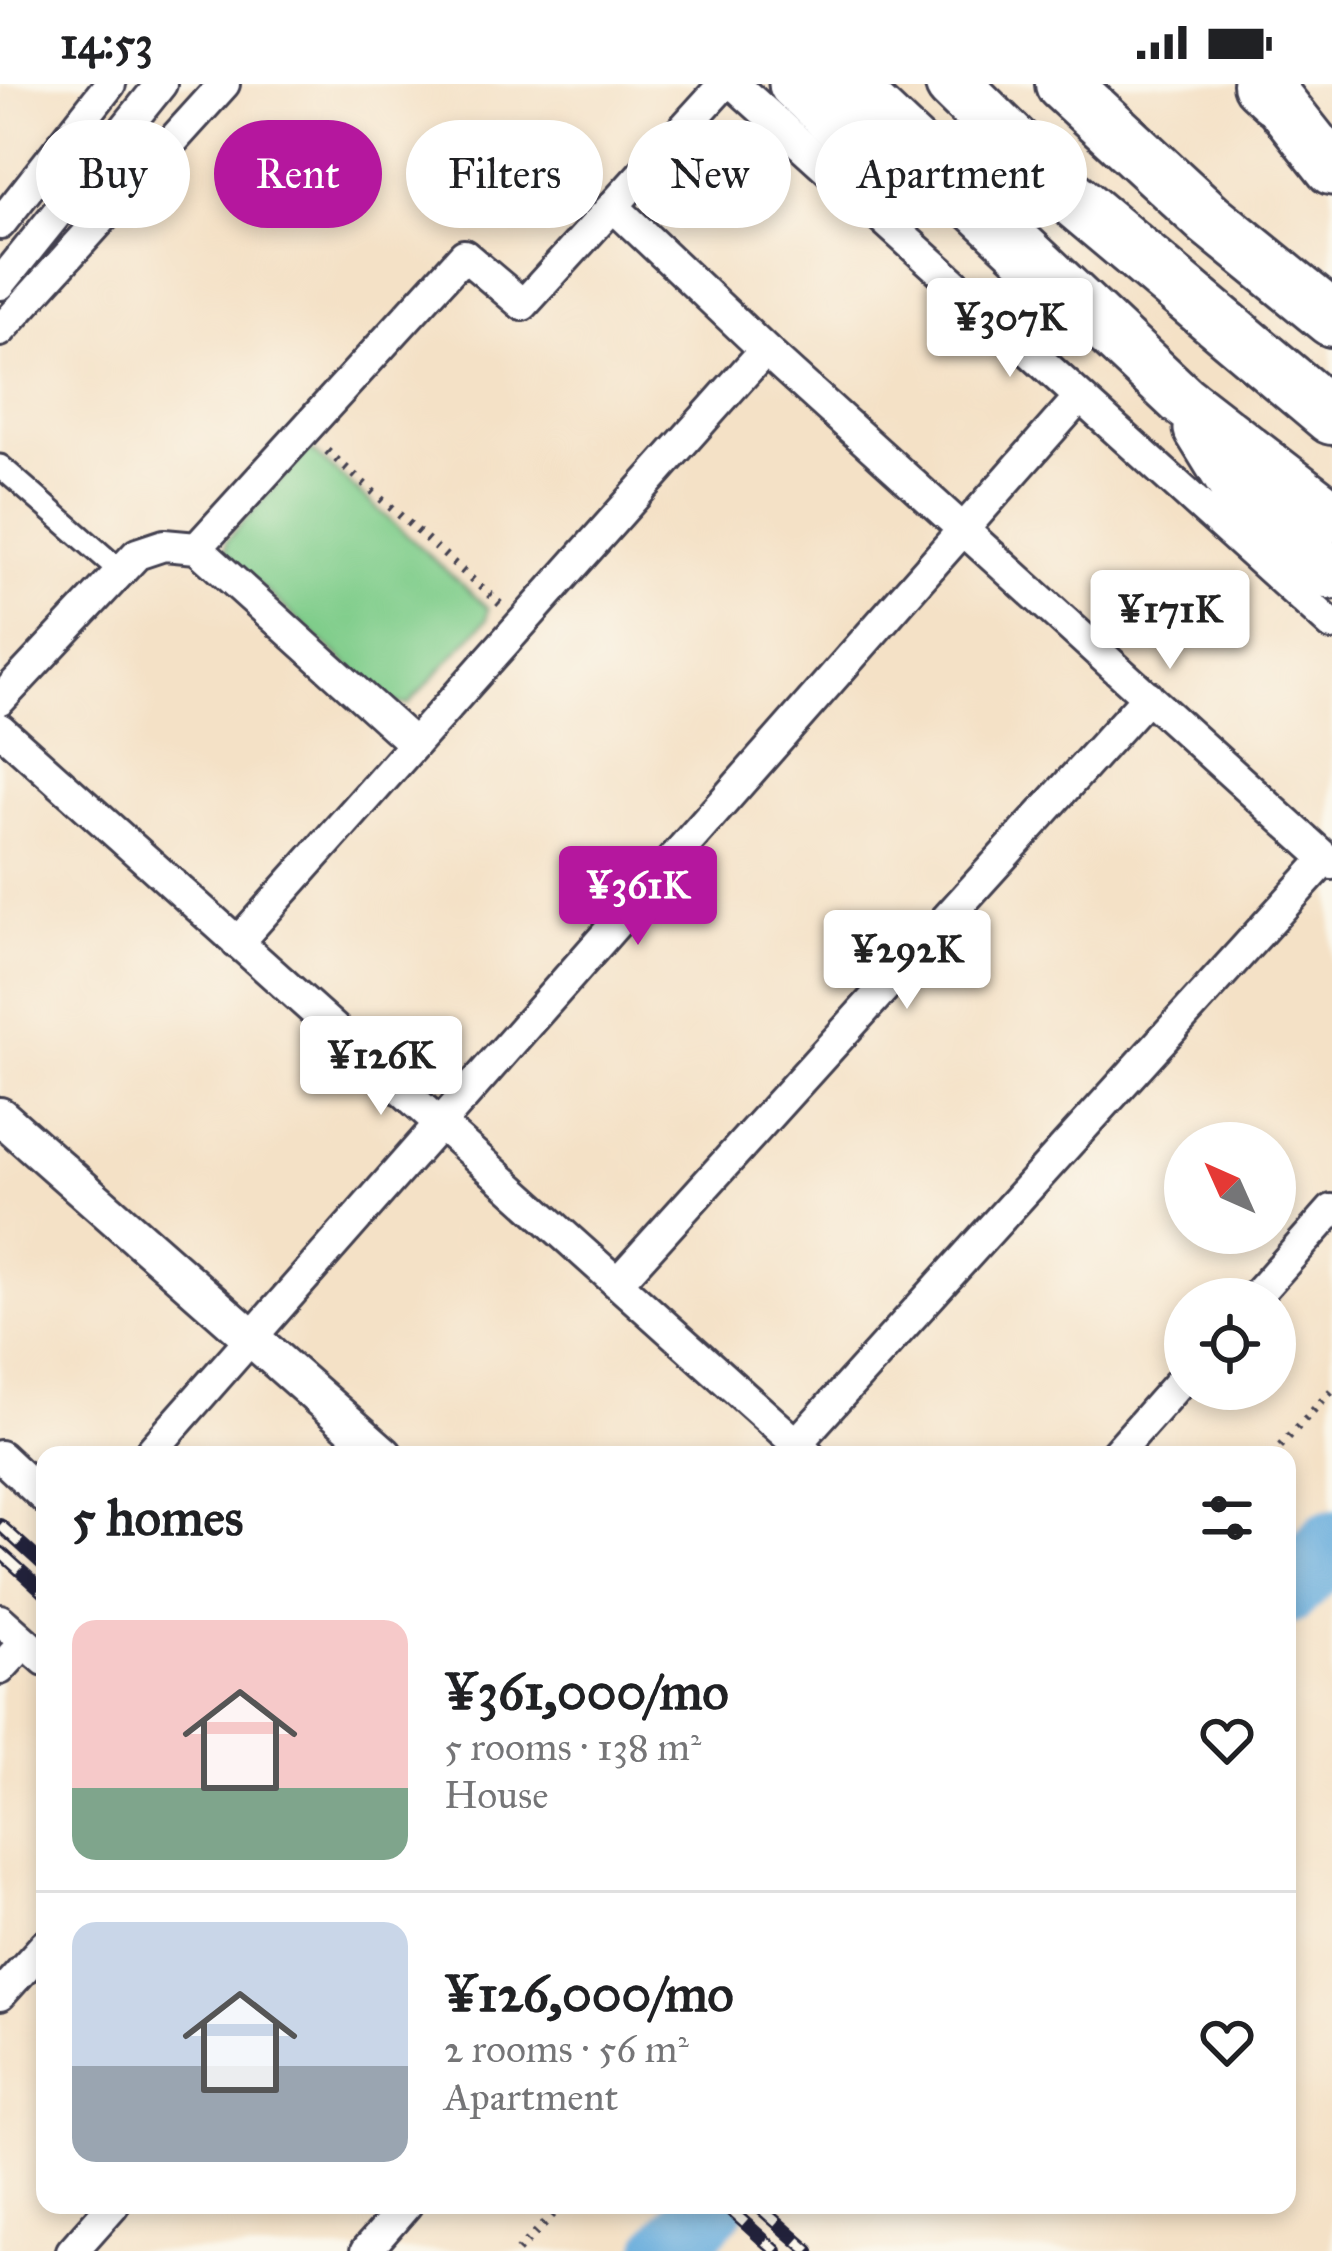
<!DOCTYPE html>
<html lang="en">
<head>
<meta charset="utf-8">
<style>
  :root { --surface:#fff; --page:#f2f2f2; --text:#202124; --muted:#757577; --line:#e0e0e0; --accent:#b5179e }
  body { margin:0; font-family:"IM FELL Great Primer",serif; background:var(--page); color:var(--text); height:100vh; display:flex; flex-direction:column; font-size:45px; white-space:nowrap }
  * { box-sizing:border-box; margin:0 }
  p { font-size:39px; color:var(--muted) }
  .icon { flex:none; width:66px; height:66px; fill:none; stroke:currentColor; stroke-width:2; stroke-linecap:round; stroke-linejoin:round }
  .map { position:relative; flex:1; overflow:hidden }
  .sheet { position:absolute; left:36px; top:1362px; width:1260px; height:768px; display:flex; flex-direction:column; background:var(--surface); border-radius:24px; box-shadow:0 6px 18px #0003 }
  .sheet>* { flex:none }
  .hud { position:absolute; left:36px; top:36px; width:1260px; height:108px; display:flex; gap:24px }
  .needle { width:78px; rotate:315deg }
  .controls { position:absolute; left:1164px; top:1038px; display:grid; gap:24px }
  .controls a { display:grid; place-items:center; width:132px; height:132px; border-radius:50%; background:var(--surface); box-shadow:0 6px 18px #0003; font-size:60px }
  .price { position:absolute; translate:-50% -102px; padding:0 27px; border-radius:12px; background:#fff; color:#222; font-size:39px; line-height:78px; filter:drop-shadow(0 3px 6px #0008) }
  .price::after { content:''; position:absolute; left:50%; top:72px; width:36px; height:27px; margin-left:-18px; background:inherit; clip-path:polygon(0 0,100% 0,50% 100%) }
  .price.selected { background:var(--accent); color:#fff }
  ul { padding:0; list-style:none }
  li { display:flex; align-items:center; gap:36px; height:300px; padding:0 36px }
  li+li { border-top:3px solid var(--line) }
  li span { display:grid; place-items:center; flex:none; width:336px; height:240px; border-radius:24px; color:#555 }
  li>.icon { margin-inline-start:auto }
  span .icon { width:144px; height:144px; fill:#fffc; stroke-width:1 }
  li b { font-size:51px }
  h2 { display:flex; justify-content:space-between; align-items:center; height:144px; padding:0 36px; font-size:51px }
  .tag { padding:0 42px; border-radius:54px; background:var(--surface); box-shadow:0 6px 18px #0003; font-size:42px; line-height:108px }
  .tag.selected { background:var(--accent); color:#fff }
  .status { display:flex; justify-content:space-between; align-items:center; height:84px; padding:0 60px; background:var(--surface); direction:ltr }
  .status svg { height:33px; fill:currentColor }
  .map>svg:first-child { display:block }
  .green { fill:#80cd8b; stroke:#517863; stroke-width:3 }
  .lines { fill:none; stroke-linecap:round; stroke-linejoin:round }
  .river { stroke:#66acdc; stroke-width:69 }
  .pedestrian-casing { stroke:#423f50; stroke-width:27 }
  .minor-casing { stroke:#423f50; stroke-width:36 }
  .tertiary-casing { stroke:#423f50; stroke-width:42 }
  .trunk-casing { stroke:#423f50; stroke-width:57 }
  .motorway-casing { stroke:#423f50; stroke-width:60 }
  .path { stroke:#423f50; stroke-width:8; stroke-dasharray:3 9; stroke-linecap:butt }
  .pedestrian { stroke:#fff; stroke-width:21 }
  .minor { stroke:#fff; stroke-width:30 }
  .tertiary { stroke:#fff; stroke-width:36 }
  .trunk { stroke:#fff; stroke-width:51 }
  .motorway { stroke:#fff; stroke-width:54 }
  .rail-casing { stroke:#22223b; stroke-width:14 }
  .rail { stroke:#fbf7ec; stroke-width:9; stroke-dasharray:27; stroke-linecap:butt }
</style>
</head>
<body>
<div class="status"><b>14:53</b><svg viewBox="0 0 49 12"><path d="M0 12V9h3v3zM5 12V6h3v6zM10 12V3h3v9zM15 12V0h3v12zM26 1h20v11H26zM47 4h2v5h-2z"/></svg></div>
<div class="map">
<svg width="1332" height="2167" viewBox="0 0 1332 2167">
  <rect width="100%" height="100%" fill="#fbf7ec"/>
  <filter id="ink" filterUnits="userSpaceOnUse"><feTurbulence type="fractalNoise" baseFrequency=".00833" numOctaves="2"/><feDisplacementMap in="SourceGraphic" scale="24" xChannelSelector="R" yChannelSelector="G"/><feConvolveMatrix kernelMatrix="1 2 1 2 8 2 1 2 1" color-interpolation-filters="sRGB"/></filter>
  <filter id="wash" filterUnits="userSpaceOnUse"><feTurbulence type="fractalNoise" baseFrequency=".004" numOctaves="4" result="noise"/><feDisplacementMap in="SourceGraphic" scale="48" xChannelSelector="R" yChannelSelector="G"/><feGaussianBlur stdDeviation="2.7" result="paint"/><feColorMatrix in="noise" values="0 0 0 0 0 0 0 0 0 0 0 0 0 0 0 0 0 1.4 0 .05"/><feComposite in="paint" operator="in"/></filter>
  <g filter="url(#wash)">
    <rect width="100%" height="100%" fill="#f4e1c6"/>
    <path class="green" d="M306,367H313L488,524L487,535L408,621L390,619L226,471V457Z"/>
    <g class="lines">
      <path class="river" d="M1287,1506L1332,1460
        M670,2167L711,2121"/>
    </g>
  </g>
  <g filter="url(#ink)">
    <g class="lines">
      <defs>
        <path id="pedestrian" d="M0,382L118,485"/>
        <path id="minor" d="M734,0L1332,541
          M613,122L765,266L1332,780
          M0,140L110,0
          M0,200L161,0
          M0,247L224,0
          M197,464L414,660
          M0,616L137,470L164,461L197,464L464,171L523,221L724,0
          M0,645L809,1371
          M237,859L765,266
          M617,1199L1148,612
          M1253,1215L1332,1126
          M796,1360L1326,775
          M148,1371L1079,314
          M1115,1371L1185,1292
          M0,1372L45,1414
          M0,1536L45,1576
          M0,1585L25,1558
          M0,1911L45,1861
          M72,2167L113,2121
          M366,2167L406,2121"/>
        <path id="tertiary" d="M0,1032L384,1371"/>
        <path id="trunk" d="M795,0L910,108
          M847,0L1182,316L1332,432
          M1265,0L1332,85
          M1200,345L1242,413L1332,489"/>
        <path id="motorway" d="M953,0L1055,100L1332,333
          M1063,0L1209,135L1332,235
          M1260,0L1274,13"/>
      </defs>
      <use href="#pedestrian" class="pedestrian-casing"/>
      <use href="#minor" class="minor-casing"/>
      <use href="#tertiary" class="tertiary-casing"/>
      <use href="#trunk" class="trunk-casing"/>
      <use href="#motorway" class="motorway-casing"/>
      <path class="path" d="M327,367L500,520
        M1272,1371L1332,1306
        M518,2167L562,2121"/>
      <use href="#pedestrian" class="pedestrian"/>
      <use href="#minor" class="minor"/>
      <use href="#tertiary" class="tertiary"/>
      <use href="#trunk" class="trunk"/>
      <use href="#motorway" class="motorway"/>
      <defs>
        <path id="rail" d="M0,1441L45,1482
          M0,1468L45,1509
          M725,2121L776,2167
          M757,2121L809,2167"/>
      </defs>
      <use href="#rail" class="rail-casing"/>
      <use href="#rail" class="rail"/>
    </g>
  </g>
</svg>
<div class="controls">
<a><svg class="needle" viewBox="-14 -14 28 28"><path d="M0-13l5 13h-10z" fill="#e53935"/><path d="M0 13l5-13h-10z" fill="#757577"/></svg></a>
<a><svg class="icon" aria-label="locate" viewBox="0 0 24 24"><circle cx="12" cy="12" r="6"/><path d="M12 2v4M12 18v4M2 12h4M18 12h4"/></svg></a>
</div>
<b class="price" style="left:1010px;top:296px">¥307K</b>
<b class="price" style="left:1170px;top:588px">¥171K</b>
<b class="price selected" style="left:638px;top:864px">¥361K</b>
<b class="price" style="left:907px;top:928px">¥292K</b>
<b class="price" style="left:381px;top:1034px">¥126K</b>
<div class="hud">
<a class="tag">Buy</a>
<a class="tag selected">Rent</a>
<a class="tag">Filters</a>
<a class="tag">New</a>
<a class="tag">Apartment</a>
</div>
<section class="sheet">
<h2>5 homes<svg class="icon" aria-label="filters" viewBox="0 0 24 24"><path d="M4 7h16M4 17h16"/><circle cx="9" cy="7" r="2"/><circle cx="15" cy="17" r="2"/></svg></h2>
<ul>
<li><span style="background:linear-gradient(#f6c9c9 70%,#7fa58c 0)"><svg class="icon" aria-label="home" viewBox="0 0 24 24"><path d="M3 11l9-7 9 7M6 9v11h12V9"/></svg></span><div><b>¥361,000/mo</b><p>5 rooms · 138 m²</p><p>House</p></div><svg class="icon" aria-label="heart" viewBox="0 0 24 24"><path d="M12 20l-8-8c-3-5 5-10 8-4 3-6 11-1 8 4z"/></svg></li>
<li><span style="background:linear-gradient(#c9d6e8 60%,#9aa5b1 0)"><svg class="icon" aria-label="home" viewBox="0 0 24 24"><path d="M3 11l9-7 9 7M6 9v11h12V9"/></svg></span><div><b>¥126,000/mo</b><p>2 rooms · 56 m²</p><p>Apartment</p></div><svg class="icon" aria-label="heart" viewBox="0 0 24 24"><path d="M12 20l-8-8c-3-5 5-10 8-4 3-6 11-1 8 4z"/></svg></li>
</ul>
</section>
</div>
</body>
</html>
